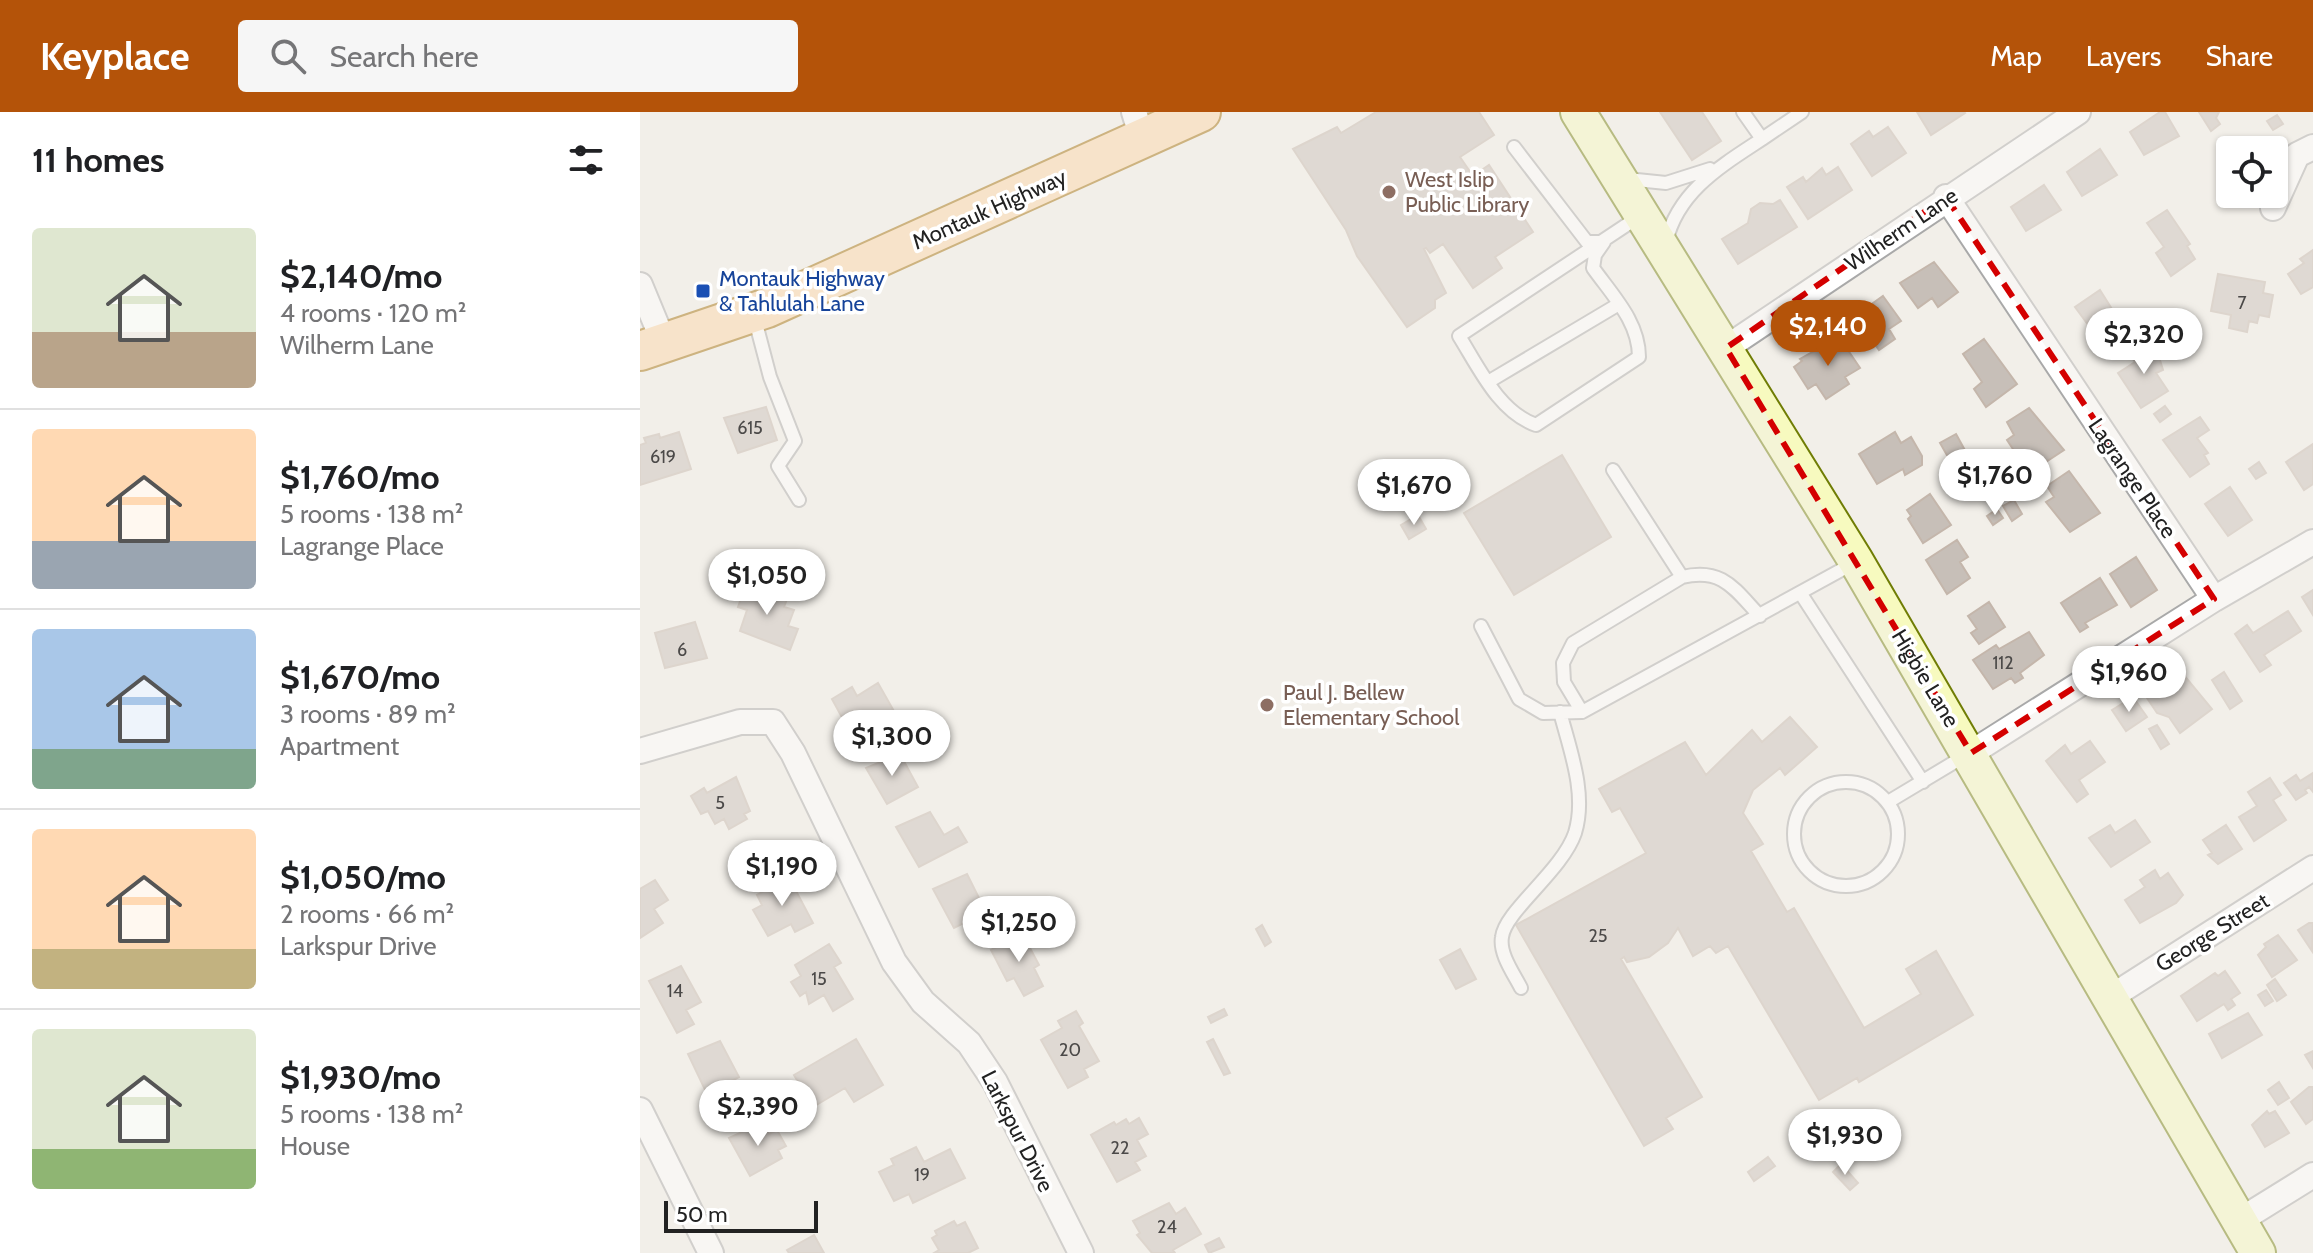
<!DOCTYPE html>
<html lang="en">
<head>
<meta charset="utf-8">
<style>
  :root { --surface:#fff; --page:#f6f6f6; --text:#202124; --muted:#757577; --line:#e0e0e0; --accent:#b45309 }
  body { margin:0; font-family:Cabin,sans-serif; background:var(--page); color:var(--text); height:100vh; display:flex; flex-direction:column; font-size:30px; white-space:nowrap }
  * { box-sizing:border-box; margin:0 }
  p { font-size:26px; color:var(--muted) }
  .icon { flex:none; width:44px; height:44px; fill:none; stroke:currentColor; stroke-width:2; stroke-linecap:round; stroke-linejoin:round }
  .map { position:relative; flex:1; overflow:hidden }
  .drawer { display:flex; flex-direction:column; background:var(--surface); width:640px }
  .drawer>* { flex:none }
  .controls { position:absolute; left:1576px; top:24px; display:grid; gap:16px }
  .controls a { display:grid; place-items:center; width:72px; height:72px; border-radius:8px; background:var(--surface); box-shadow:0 2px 6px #0004; font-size:40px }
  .scale { position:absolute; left:24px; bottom:20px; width:154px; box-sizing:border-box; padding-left:8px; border:4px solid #222; border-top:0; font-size:22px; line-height:28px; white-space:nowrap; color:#222; -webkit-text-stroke:6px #fff; paint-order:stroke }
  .price { position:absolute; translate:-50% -68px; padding:0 18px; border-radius:28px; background:#fff; color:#222; font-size:26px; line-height:52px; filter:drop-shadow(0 2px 4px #0008) }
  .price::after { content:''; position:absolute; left:50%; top:48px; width:24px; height:18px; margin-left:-12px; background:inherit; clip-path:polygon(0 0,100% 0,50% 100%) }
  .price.selected { background:var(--accent); color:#fff }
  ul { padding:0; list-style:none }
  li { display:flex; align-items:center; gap:24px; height:200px; padding:0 32px }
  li+li { border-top:2px solid var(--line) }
  li span { display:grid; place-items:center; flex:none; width:224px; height:160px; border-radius:8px; color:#555 }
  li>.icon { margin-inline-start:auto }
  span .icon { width:96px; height:96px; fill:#fffc; stroke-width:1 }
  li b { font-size:34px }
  h2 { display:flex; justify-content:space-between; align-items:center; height:96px; padding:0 32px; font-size:34px }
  header { display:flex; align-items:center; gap:48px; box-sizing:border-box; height:112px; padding:0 40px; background:var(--accent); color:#fff }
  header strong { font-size:38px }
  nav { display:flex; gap:44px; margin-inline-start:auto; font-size:28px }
  .search { width:560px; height:72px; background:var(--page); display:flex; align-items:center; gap:20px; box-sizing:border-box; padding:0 28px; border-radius:8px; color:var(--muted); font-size:30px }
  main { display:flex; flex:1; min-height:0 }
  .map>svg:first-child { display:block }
  .building { fill:#c7bfb8; stroke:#c4b6ab; stroke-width:2 }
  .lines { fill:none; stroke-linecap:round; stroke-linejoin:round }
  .service-casing { stroke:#a9a9a9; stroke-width:16 }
  .minor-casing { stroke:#a9a9a9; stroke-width:28 }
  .secondary-casing { stroke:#707d05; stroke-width:38 }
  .primary-casing { stroke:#a06b00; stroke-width:42 }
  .service { stroke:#fff; stroke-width:12 }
  .minor { stroke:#fff; stroke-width:24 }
  .secondary { stroke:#f7fabf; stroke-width:34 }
  .primary { stroke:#fcd6a4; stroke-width:38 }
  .marked { fill:none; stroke:#d40000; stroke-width:6; stroke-dasharray:16 10; stroke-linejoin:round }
  .education-dot { fill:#8d6e63; stroke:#fff; stroke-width:3 }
  .transit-dot { fill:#1a4fb4; stroke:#fff; stroke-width:3 }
  .labels { text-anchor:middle; stroke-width:7; stroke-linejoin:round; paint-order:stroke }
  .number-label { font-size:18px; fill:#4b4948 }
  .education-label { font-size:22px; fill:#785e54; stroke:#fff; text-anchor:start }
  .street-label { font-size:22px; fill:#222; stroke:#fff }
  .transit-label { font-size:22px; fill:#164399; stroke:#fff; text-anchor:start }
</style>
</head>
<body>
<header>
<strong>Keyplace</strong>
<div class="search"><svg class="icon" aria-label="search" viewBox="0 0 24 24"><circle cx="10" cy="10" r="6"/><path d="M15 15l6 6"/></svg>Search here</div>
<nav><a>Map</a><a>Layers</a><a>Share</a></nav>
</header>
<main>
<section class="drawer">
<h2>11 homes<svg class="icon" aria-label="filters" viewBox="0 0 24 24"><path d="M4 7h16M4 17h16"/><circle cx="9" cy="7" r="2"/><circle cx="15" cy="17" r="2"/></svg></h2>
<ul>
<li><span style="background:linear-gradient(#dfe7d0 65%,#b9a48a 0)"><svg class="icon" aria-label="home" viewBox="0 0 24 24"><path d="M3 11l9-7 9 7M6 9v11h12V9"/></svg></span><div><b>$2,140/mo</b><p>4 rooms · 120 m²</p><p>Wilherm Lane</p></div></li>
<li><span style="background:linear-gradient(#ffd9b3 70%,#9aa5b1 0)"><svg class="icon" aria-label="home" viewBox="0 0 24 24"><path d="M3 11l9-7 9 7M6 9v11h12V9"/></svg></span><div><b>$1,760/mo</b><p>5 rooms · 138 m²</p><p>Lagrange Place</p></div></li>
<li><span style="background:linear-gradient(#a9c7e8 75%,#7fa58c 0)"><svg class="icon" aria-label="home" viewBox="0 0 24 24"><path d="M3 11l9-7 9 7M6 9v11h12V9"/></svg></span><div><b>$1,670/mo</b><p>3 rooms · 89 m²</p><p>Apartment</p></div></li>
<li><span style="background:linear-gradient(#ffd9b3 75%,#c2b280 0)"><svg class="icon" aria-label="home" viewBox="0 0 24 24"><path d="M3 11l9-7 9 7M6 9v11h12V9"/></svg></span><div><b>$1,050/mo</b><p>2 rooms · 66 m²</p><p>Larkspur Drive</p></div></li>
<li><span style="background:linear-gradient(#dfe7d0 75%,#8fb573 0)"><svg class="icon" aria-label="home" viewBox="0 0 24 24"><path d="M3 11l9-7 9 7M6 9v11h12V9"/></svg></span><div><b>$1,930/mo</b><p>5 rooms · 138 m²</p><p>House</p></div></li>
</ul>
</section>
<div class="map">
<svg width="1673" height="1141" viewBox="0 0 1673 1141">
  <rect width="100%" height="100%" fill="#f2efe9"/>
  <path class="building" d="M736,0H839L854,23L820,45L833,64L849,53L893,120L855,145L862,156L833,176L803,132L790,141L786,136L784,137L806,181L795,188V196L767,215L717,144L706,118L653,37L697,15L701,21Z
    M1020,0H1062L1081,29L1052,48Z
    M1277,0H1324L1325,1L1291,23Z
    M1520,0H1525L1539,24L1504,43L1490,20Z
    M1559,0H1579L1576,6L1580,12L1571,19Z
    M1637,3L1643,12L1633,18L1627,9Z
    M1248,15L1266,41L1232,64L1211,32L1229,19L1233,25Z
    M1460,37L1477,63L1442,84L1427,60Z
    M1198,55L1212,78L1168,107L1147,75L1163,65L1166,70L1182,56L1186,63Z
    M1404,73L1421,98L1386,119L1371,95Z
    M1140,88L1157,115L1098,152L1082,127L1108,111L1111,97L1120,91L1133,92Z
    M1527,98L1550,132L1547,134L1555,147L1531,164L1516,141L1524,135L1507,111Z
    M1673,138V175L1661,182L1648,162L1664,151L1660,147Z
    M1294,150L1318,180L1298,195L1292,186L1278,196L1260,171Z
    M1578,162L1625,170L1623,181L1633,183L1629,205L1619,203L1617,211L1609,209L1607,220L1589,216L1591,203L1571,199Z
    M1460,178L1482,213L1460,229L1435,195Z
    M1243,184L1261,209L1249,217L1255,227L1239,238L1215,204Z
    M1199,225L1220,256L1205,265L1209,272L1186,287L1176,272L1168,277L1154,255L1162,249L1160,247Z
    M1344,227L1377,272L1346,295L1334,277L1342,270L1323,242Z
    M1505,234L1512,235L1519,245L1523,258L1516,261L1528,279L1501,296L1478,261L1495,250L1490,243Z
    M1525,294L1531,302L1520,310L1514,302Z
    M126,295L137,328L98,341L84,306Z
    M1389,296L1424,338L1395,357L1383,339L1377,343L1367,328L1374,323L1367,310Z
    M1560,305L1569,318L1557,326L1568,341L1564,343L1569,352L1550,365L1523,328Z
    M39,320L51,357L0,373V333L6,331L4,326L19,322L20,326Z
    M1255,320L1261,331L1271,325L1282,344V353L1265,363L1263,357L1237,372L1219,342Z
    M1316,322L1327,342L1312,352L1300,331Z
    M1673,332V372L1664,378L1646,350Z
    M922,343L971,425L874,483L824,401Z
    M1619,350L1626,361L1616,367L1609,357Z
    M1429,359L1460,401L1430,420L1406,390L1414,385L1407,374Z
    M1590,375L1612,408L1588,424L1565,392Z
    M1290,382L1311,413L1283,431L1268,407L1271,404L1267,398Z
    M1374,388L1382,402L1372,409L1363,394Z
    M1357,397L1363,406L1353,413L1347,404Z
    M778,403L786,417L769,427L761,413Z
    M1317,428L1328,445L1320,450L1330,466L1307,482L1286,448Z
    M1496,445L1517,478L1491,495L1470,462Z
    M1460,466L1477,493L1445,511L1448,515L1440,520L1421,491Z
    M106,472L147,487L144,495L154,498L148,514L158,517L150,538L100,519L107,498L98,495Z
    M1673,478V503L1662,485Z
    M1349,490L1365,515L1339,532L1331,521L1337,517L1328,504Z
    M1648,499L1661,519L1624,543L1631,553L1620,560L1595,522L1607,513L1613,521Z
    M55,510L67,546L25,556L15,521Z
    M1389,520L1404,543L1380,561L1383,566L1375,571L1371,566L1353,577L1333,548L1356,533L1359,537Z
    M1538,556L1572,597L1540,621L1529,605L1517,601L1503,580Z
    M1584,560L1602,589L1590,597L1572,568Z
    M238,571L259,608L216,631L192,587L212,575L217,584Z
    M1493,585L1507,605L1486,619L1472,598Z
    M1150,605L1177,635L1145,663L1140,656L1113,678L1103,701L1123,732L1111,739L1147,800L1154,796L1224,916L1281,882L1266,857L1296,839L1333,903L1219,970L1217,966L1179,988L1088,834L1076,841L1070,834L1053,844L1038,816L1028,831L1009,845L987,850L984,845L981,847L1062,985L1026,1006L1033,1017L1004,1034L876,813L1006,741L980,696L972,700L959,677L1045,630L1066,663L1112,618L1122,630Z
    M1517,613L1529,632L1521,637L1509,617Z
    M1450,629L1465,650L1439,668L1448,682L1437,690L1406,649L1425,633L1431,642Z
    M260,642L278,675L247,692L226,656Z
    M1673,661V680L1669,675L1665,678L1667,681L1656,688L1644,671L1656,663L1660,669Z
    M96,665L110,699L104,702L107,707L89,717L84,707L75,712L68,699L61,702L51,684L64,676L67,681Z
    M1630,666L1641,683L1633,688L1646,708L1614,729L1599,705L1617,694L1608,680Z
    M290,700L304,723L318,715L327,730L279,755L256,715Z
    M1495,708L1510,730L1471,755L1449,726L1470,713L1475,721Z
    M1586,713L1602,737L1578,752L1568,743L1572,741L1563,728Z
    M1515,758L1520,767L1528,761L1543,783L1536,791L1500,811L1485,788L1505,775L1500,768Z
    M327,762L346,800L314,816L293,777Z
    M153,763L159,775L155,777L173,811L155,820L151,812L128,824L113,798L122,793L117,783Z
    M15,768L28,788L14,797L23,811L0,826V777Z
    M1669,811H1673L1672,839L1658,818Z
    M622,813L631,830L625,834L616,817Z
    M382,821L399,853L394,856L403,874L384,884L374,866L367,869L351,838Z
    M1638,823L1657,848L1632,865L1618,843L1626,835L1624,832Z
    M189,832L201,851L194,855L213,887L193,899L184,883L169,892L166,880L160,884L151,870L161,864L155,853Z
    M820,837L836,867L816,877L800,848Z
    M41,854L61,890L46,898L54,912L37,921L9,869Z
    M1585,859L1600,881L1591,887L1595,893L1588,898L1584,892L1557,909L1541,884L1575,861L1578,864Z
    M1635,867L1646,883L1637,889L1627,873Z
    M1626,878L1633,889L1625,894L1618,883Z
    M584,897L587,903L571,911L568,905Z
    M436,899L443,911L439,914L459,949L444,957L448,965L428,976L401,928L422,916L418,909Z
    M1608,901L1622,923L1582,946L1569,922Z
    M216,927L243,973L214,990L205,976L173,995L154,963Z
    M573,927L590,961L584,963L567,930Z
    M80,929L99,965L67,982L48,942Z
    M1673,939V956L1665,943Z
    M1639,970L1649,986L1638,993L1628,978Z
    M1669,975H1673V1007L1666,1012L1651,990Z
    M1627,999L1629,1002L1635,999L1649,1021L1625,1035L1612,1013Z
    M499,1006L508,1022L497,1028L506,1044L495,1050L500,1058L477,1070L451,1023L474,1010L476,1013L486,1007L489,1012Z
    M122,1011L129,1022L137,1018L146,1034L138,1038L142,1046L110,1064L89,1026Z
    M276,1035L284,1050L310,1037L325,1066L273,1091L269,1082L254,1089L239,1060L254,1053L251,1047Z
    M1128,1045L1135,1054L1114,1069L1108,1060Z
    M1201,1052L1218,1071L1210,1078L1193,1060Z
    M529,1091L536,1102L545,1096L561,1122L533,1138L535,1141H512L497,1123L500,1121L493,1109Z
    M314,1109L317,1114L325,1110L338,1136L328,1141H294L299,1138L292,1126L297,1123L295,1119Z
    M174,1123L184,1141H149L147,1138Z
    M579,1126L584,1135L569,1141L565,1133Z"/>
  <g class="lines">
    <defs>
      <path id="service" d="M1103,0L1122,27L1162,0
        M874,35L947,130H960
        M987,67L1026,71L1070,57
        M964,130L955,143L953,156C973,184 999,210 999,245L896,313C859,300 839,256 819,224L1000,104
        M1026,130C1038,79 1081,54 1122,27
        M114,204L130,265L155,329L138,354L159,388
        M848,270L979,192
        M973,358L1042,465
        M1161,482L1283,670
        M841,514L879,587L903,601L942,600L1214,451
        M942,600L924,570L923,551L933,531L1042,465C1083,455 1095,478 1120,504
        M1154 722a52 52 0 1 1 104 0a52 52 0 1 1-104 0Z
        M1248,690L1328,642
        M881,876C874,862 859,842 862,825C865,799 922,759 935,721C947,682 930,638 920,600"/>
      <path id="minor" d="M494,0L503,29
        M1306,85L1574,487
        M1633,96L1657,43L1673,35
        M0,173L24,231
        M1086,236L1438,0
        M0,639L100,610H133L153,641L254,850L283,890L329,931L355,970L441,1141
        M1331,641L1574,487L1673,430
        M1471,885L1673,756
        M0,998L71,1141
        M1599,1109L1673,1063"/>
      <path id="secondary" d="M938,0L1216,449L1618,1141"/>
      <path id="primary" d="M0,239L127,196L561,0"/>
    </defs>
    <use href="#service" class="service-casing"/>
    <use href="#minor" class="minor-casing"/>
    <use href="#secondary" class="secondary-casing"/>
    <use href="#primary" class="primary-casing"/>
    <use href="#service" class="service"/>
    <use href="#minor" class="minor"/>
    <use href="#secondary" class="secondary"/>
    <use href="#primary" class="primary"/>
  </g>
  <path d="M0 0H1673V1141H0ZM1306,85L1574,487L1331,641L1086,236Z" fill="#f2efe9" fill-opacity=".55" fill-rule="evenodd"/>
  <path class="marked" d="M1306,85L1574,487L1331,641L1086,236Z"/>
  <g class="education-dot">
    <circle cx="749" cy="80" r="8"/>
    <circle cx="627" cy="593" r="8"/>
  </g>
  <rect class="transit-dot" x="55" y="171" width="16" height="16" rx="4"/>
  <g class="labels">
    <g class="number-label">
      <text x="1602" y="197">7</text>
      <text x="110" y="322">615</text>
      <text x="23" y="351">619</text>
      <text x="42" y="544">6</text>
      <text x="1363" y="557">112</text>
      <text x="80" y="697">5</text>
      <text x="958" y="830">25</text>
      <text x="179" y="873">15</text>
      <text x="35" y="885">14</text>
      <text x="430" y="944">20</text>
      <text x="480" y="1042">22</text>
      <text x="282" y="1069">19</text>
      <text x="527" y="1121">24</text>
    </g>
    <g class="education-label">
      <text x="765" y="75">West Islip<tspan x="765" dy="25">Public Library</tspan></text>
      <text x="643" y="588">Paul J. Bellew<tspan x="643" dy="25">Elementary School</tspan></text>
    </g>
    <g class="street-label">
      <text transform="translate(349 97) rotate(-24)" y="8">Montauk Highway</text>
      <text transform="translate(1261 117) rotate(-34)" y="8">Wilherm Lane</text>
      <text transform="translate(1493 366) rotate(56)" y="8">Lagrange Place</text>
      <text transform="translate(1286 566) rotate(59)" y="8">Higbie Lane</text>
      <text transform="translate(1572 820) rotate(-32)" y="8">George Street</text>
      <text transform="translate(378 1019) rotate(63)" y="8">Larkspur Drive</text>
    </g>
    <g class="transit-label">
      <text x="79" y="174">Montauk Highway<tspan x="79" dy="25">&amp; Tahlulah Lane</tspan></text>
    </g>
  </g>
</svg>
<div class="controls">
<a><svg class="icon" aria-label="locate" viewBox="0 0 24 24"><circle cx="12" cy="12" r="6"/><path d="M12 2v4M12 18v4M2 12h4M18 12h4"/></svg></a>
</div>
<div class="scale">50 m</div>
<b class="price selected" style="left:1188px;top:256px">$2,140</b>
<b class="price" style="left:1504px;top:264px">$2,320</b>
<b class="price" style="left:1355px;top:405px">$1,760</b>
<b class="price" style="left:774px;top:415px">$1,670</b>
<b class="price" style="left:127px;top:505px">$1,050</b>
<b class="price" style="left:1489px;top:602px">$1,960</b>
<b class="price" style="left:252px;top:666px">$1,300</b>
<b class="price" style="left:142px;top:796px">$1,190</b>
<b class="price" style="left:379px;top:852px">$1,250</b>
<b class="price" style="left:118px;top:1036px">$2,390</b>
<b class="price" style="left:1205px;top:1065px">$1,930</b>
</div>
</main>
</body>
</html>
